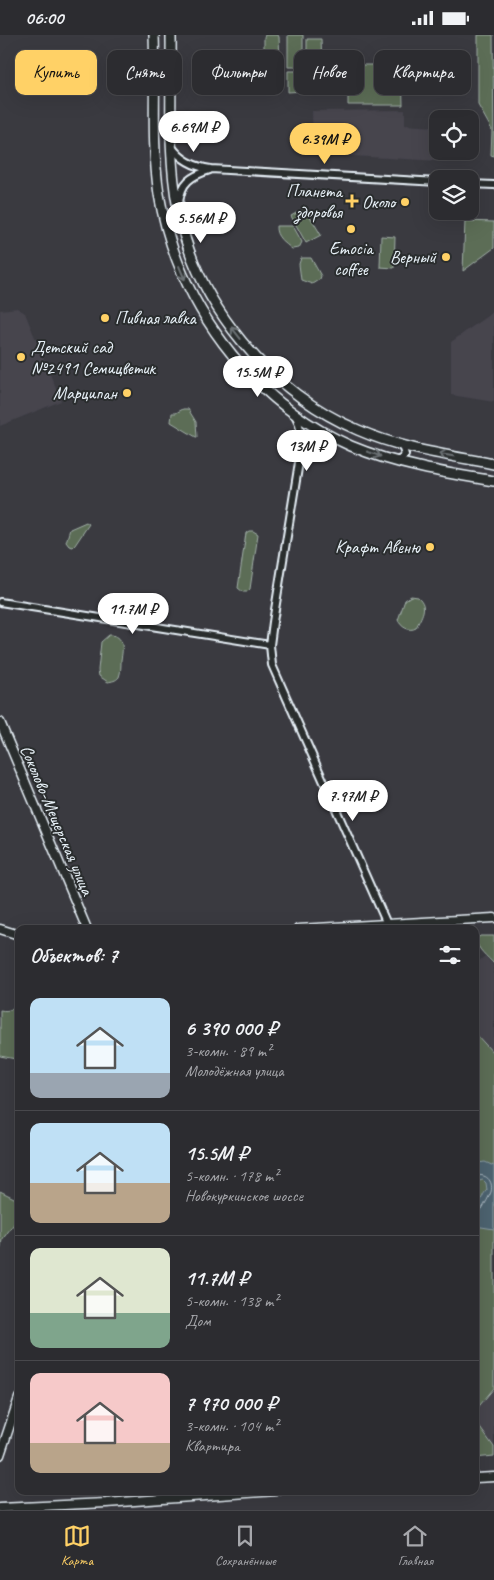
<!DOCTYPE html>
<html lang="ru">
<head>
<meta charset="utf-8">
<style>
  :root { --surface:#2c2c30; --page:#343438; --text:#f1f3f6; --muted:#a6a7ab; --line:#48484c; --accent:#ffd166 }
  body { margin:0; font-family:Caveat,sans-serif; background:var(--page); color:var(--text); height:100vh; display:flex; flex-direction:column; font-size:19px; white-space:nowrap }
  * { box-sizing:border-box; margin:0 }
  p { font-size:16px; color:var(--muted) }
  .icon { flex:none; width:28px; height:28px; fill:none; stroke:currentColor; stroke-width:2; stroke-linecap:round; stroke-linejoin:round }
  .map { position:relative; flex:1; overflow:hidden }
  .sheet { position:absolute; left:15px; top:890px; width:464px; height:570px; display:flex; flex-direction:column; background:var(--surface); border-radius:10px; box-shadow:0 5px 20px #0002,0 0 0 1px var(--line) }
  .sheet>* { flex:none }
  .top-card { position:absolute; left:15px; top:15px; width:465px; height:45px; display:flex; gap:10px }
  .buttons { position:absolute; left:429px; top:75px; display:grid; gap:10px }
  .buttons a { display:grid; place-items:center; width:50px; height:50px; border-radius:10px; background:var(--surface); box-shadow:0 5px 20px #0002,0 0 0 1px var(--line); font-size:25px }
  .price { position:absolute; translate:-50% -42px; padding:0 11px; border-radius:18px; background:#fff; color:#222; font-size:16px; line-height:32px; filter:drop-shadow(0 1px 2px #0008) }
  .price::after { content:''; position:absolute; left:50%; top:30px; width:15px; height:11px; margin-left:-8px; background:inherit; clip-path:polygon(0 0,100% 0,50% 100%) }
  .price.selected { background:var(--accent); color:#111 }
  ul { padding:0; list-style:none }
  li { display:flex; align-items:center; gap:15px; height:125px; padding:0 15px }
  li+li { border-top:1px solid var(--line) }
  li span { display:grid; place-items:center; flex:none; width:140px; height:100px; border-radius:10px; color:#555 }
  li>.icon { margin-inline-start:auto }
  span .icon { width:60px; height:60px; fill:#fffc; stroke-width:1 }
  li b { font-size:21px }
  h2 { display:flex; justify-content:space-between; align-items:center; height:60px; padding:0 15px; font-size:21px }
  .tag { padding:0 18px; border-radius:10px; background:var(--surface); box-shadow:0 5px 20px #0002,0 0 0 1px var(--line); font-size:18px; line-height:45px }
  .tag.selected { background:var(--accent); color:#111 }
  .status { display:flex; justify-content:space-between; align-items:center; height:35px; padding:0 25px; background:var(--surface); direction:ltr }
  .status svg { height:14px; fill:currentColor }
  .menu { display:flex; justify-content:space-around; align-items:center; height:70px; border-top:1px solid var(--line); background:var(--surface); font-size:14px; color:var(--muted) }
  .menu a { display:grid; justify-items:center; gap:2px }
  .menu .selected { color:var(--accent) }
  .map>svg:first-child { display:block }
  .built { fill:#46444d }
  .green { fill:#5b6d57; stroke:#a2afa8 }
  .water { fill:#4d6370; stroke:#8b9ca6 }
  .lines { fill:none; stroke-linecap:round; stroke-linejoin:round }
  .shore { stroke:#aab8c2; stroke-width:1 }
  .minor-casing { stroke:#e8f1f8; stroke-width:10 }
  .tertiary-casing { stroke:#e8f1f8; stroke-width:11 }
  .secondary-casing { stroke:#e8f1f8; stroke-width:12 }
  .minor { stroke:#2a2d2e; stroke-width:6 }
  .tertiary { stroke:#2a2d2e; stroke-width:8 }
  .secondary { stroke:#2a2d2e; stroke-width:9 }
  .oneway { stroke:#6c7275 }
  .poi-dot { fill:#ffd166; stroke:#2a2d2e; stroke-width:2 }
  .labels { text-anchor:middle; stroke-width:4; stroke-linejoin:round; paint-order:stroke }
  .poi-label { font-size:18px; fill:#e8f1f8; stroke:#2a2d2e; text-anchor:end }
  .street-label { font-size:18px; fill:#e8f1f8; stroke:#2a2d2e }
</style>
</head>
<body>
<div class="status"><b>06:00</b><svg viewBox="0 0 49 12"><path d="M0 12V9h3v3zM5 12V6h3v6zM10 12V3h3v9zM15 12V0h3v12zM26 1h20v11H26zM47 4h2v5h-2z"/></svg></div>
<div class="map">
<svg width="494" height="1475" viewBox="0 0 494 1475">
  <rect width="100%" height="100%" fill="#3a3a40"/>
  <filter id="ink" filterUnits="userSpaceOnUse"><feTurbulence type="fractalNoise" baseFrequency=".02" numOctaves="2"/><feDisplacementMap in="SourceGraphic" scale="10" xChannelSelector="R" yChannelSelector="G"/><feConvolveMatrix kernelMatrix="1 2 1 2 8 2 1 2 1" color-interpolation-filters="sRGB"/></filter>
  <g filter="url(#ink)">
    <path class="built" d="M405,75V90L437,92L438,116H440V126L316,119L313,116L312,76Z
      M17,273L25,278L61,366L0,391V275Z
      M494,276V367L451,360V307Z
      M475,921L479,926L485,921L494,931V1019L475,998Z
      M494,1353V1412L475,1386V1376Z"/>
    <path class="green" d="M265,0H278L279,2L280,26L279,28L267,29L264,26V2Z
      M288,0H303V32H288Z
      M478,0H493L494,121L491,120L492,95L478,70Z
      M307,4H321L322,32H307Z
      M348,30H402L403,70H348Z
      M249,34H282V49L249,50Z
      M288,36H303V56L288,57Z
      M305,173L321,200L306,208L291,181Z
      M465,186L494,187V213L463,236Z
      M276,191H293L302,207L299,213L292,214C285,208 275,202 276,191Z
      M381,201L395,202L394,233L380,232Z
      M301,223H311L321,241L320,244L312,249L301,245L299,229Z
      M183,374H188L196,387L197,402H196L171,387L172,378H176Z
      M86,487L89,489L75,510L73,512L69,511L66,507L70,494Z
      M249,496H253L258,499L250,554L247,557H243L238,553L246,498Z
      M411,561L418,562C429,572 421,581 416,593C409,597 401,592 398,585L405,565Z
      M109,600C125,600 123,614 121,625C121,630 121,637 119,642C116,646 112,646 108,647L99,641L98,635L101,607Z
      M480,901H494V929C487,921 478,915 476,905Z
      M19,949V1027L16,1024L0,1021V975C19,979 16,962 19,949Z
      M475,998L494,1019V1353L475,1376Z
      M0,1156L18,1165L19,1182L2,1205L0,1218Z
      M475,1386L494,1412V1421L475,1423Z"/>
    <path class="water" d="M485,1127L494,1131V1194L475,1191V1173C482,1169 481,1160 487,1155L486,1148L483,1145L475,1147V1131L478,1128Z"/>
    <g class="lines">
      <path class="shore" d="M475,1141C485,1138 494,1145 491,1157C489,1162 485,1169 482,1174L475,1177"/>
      <defs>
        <path id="minor" d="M172,112C182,126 195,132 211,134L438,147
          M470,149L494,150
          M179,168C181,147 191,141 210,135
          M295,380C301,390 301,403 301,415L273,587L270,610L272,630L387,889
          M301,414C308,403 314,399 327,400
          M396,426L401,424L405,420L403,414L400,410
          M0,567L270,610"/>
        <path id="tertiary" d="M0,687L87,894
          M0,894L19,900
          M298,894L494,883
          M0,1420L19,1363
          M475,1443L494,1442
          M0,1473L106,1468L277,1456"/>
        <path id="secondary" d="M154,0C156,53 151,107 159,159C177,267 249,366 351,411C396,430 445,438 494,446
          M171,0C172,58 167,117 178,174C196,270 270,357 358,395C401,414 448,420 494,429"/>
      </defs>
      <use href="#minor" class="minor-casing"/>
      <use href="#tertiary" class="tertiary-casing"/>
      <use href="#secondary" class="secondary-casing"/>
      <use href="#minor" class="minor"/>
      <use href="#tertiary" class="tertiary"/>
      <use href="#secondary" class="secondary"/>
    </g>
    <defs><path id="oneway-shaft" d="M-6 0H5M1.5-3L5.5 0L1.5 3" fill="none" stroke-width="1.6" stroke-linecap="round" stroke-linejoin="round" transform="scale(1.25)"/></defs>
    <g class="oneway">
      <use href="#oneway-shaft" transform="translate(182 238) rotate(67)"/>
      <use href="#oneway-shaft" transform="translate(236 298) rotate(-128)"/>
      <use href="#oneway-shaft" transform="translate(374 419) rotate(20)"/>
      <use href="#oneway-shaft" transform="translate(446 420) rotate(-170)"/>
    </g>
  </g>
  <g class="poi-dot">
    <path d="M349.5 158.5h5v5h5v5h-5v5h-5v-5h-5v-5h5z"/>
    <circle cx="405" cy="167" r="5"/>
    <circle cx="351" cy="194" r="5"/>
    <circle cx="446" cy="222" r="5"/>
    <circle cx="105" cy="283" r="5"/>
    <circle cx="21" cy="322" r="5"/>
    <circle cx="127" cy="358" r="5"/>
    <circle cx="430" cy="512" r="5"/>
  </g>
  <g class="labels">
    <g class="poi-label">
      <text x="342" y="162">Планета<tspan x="342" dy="21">здоровья</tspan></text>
      <text x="395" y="173">Около</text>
      <text x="351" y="219" text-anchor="middle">Emocia<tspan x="351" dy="21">coffee</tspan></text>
      <text x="436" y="228">Верный</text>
      <text x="115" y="289" text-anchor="start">Пивная лавка</text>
      <text x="31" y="318" text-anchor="start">Детский сад<tspan x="31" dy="21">№2491 Семицветик</tspan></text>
      <text x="117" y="364">Марципан</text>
      <text x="420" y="518">Крафт Авеню</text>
    </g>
    <g class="street-label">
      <text transform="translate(57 785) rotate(67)" y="6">Соколово-Мещерская улица</text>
    </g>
  </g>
</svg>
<div class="buttons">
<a><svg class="icon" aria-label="locate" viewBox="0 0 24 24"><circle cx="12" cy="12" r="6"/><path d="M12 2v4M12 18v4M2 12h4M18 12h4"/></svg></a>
<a><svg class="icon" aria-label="layers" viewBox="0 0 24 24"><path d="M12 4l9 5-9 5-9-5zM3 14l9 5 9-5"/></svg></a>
</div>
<b class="price" style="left:194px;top:118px">6.69M ₽</b>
<b class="price selected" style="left:325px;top:130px">6.39M ₽</b>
<b class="price" style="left:201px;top:209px">5.56M ₽</b>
<b class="price" style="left:258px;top:363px">15.5M ₽</b>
<b class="price" style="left:307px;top:437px">13M ₽</b>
<b class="price" style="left:133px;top:600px">11.7M ₽</b>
<b class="price" style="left:353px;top:787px">7.97M ₽</b>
<div class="top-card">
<a class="tag selected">Купить</a>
<a class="tag">Снять</a>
<a class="tag">Фильтры</a>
<a class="tag">Новое</a>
<a class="tag">Квартира</a>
</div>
<section class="sheet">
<h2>Объектов: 7<svg class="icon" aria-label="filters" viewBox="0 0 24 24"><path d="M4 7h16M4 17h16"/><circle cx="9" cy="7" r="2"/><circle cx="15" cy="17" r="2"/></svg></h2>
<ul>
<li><span style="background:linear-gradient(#bfe0f5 75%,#9aa5b1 0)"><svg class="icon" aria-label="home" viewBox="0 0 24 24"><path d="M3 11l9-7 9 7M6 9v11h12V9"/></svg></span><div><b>6 390 000 ₽</b><p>3-комн. · 89 m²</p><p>Молодёжная улица</p></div></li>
<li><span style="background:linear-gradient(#bfe0f5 60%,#b9a48a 0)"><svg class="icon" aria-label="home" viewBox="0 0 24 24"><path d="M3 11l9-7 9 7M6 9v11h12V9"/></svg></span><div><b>15.5M ₽</b><p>5-комн. · 178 m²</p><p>Новокуркинское шоссе</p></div></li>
<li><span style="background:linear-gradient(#dfe7d0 65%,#7fa58c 0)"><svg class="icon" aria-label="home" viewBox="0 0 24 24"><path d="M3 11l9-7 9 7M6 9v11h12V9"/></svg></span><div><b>11.7M ₽</b><p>5-комн. · 138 m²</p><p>Дом</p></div></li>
<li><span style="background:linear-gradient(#f6c9c9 70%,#b9a48a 0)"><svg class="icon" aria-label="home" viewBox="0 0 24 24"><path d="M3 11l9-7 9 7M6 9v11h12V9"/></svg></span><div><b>7 970 000 ₽</b><p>3-комн. · 104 m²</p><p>Квартира</p></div></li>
</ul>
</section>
</div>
<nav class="menu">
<a class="selected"><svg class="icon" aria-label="map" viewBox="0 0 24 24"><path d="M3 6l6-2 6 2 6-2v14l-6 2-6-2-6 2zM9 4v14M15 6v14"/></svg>Карта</a>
<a><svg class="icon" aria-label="saved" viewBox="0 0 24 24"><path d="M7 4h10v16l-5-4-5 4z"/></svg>Сохранённые</a>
<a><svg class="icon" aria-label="home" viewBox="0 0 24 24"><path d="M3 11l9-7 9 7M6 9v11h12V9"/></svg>Главная</a>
</nav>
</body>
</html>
